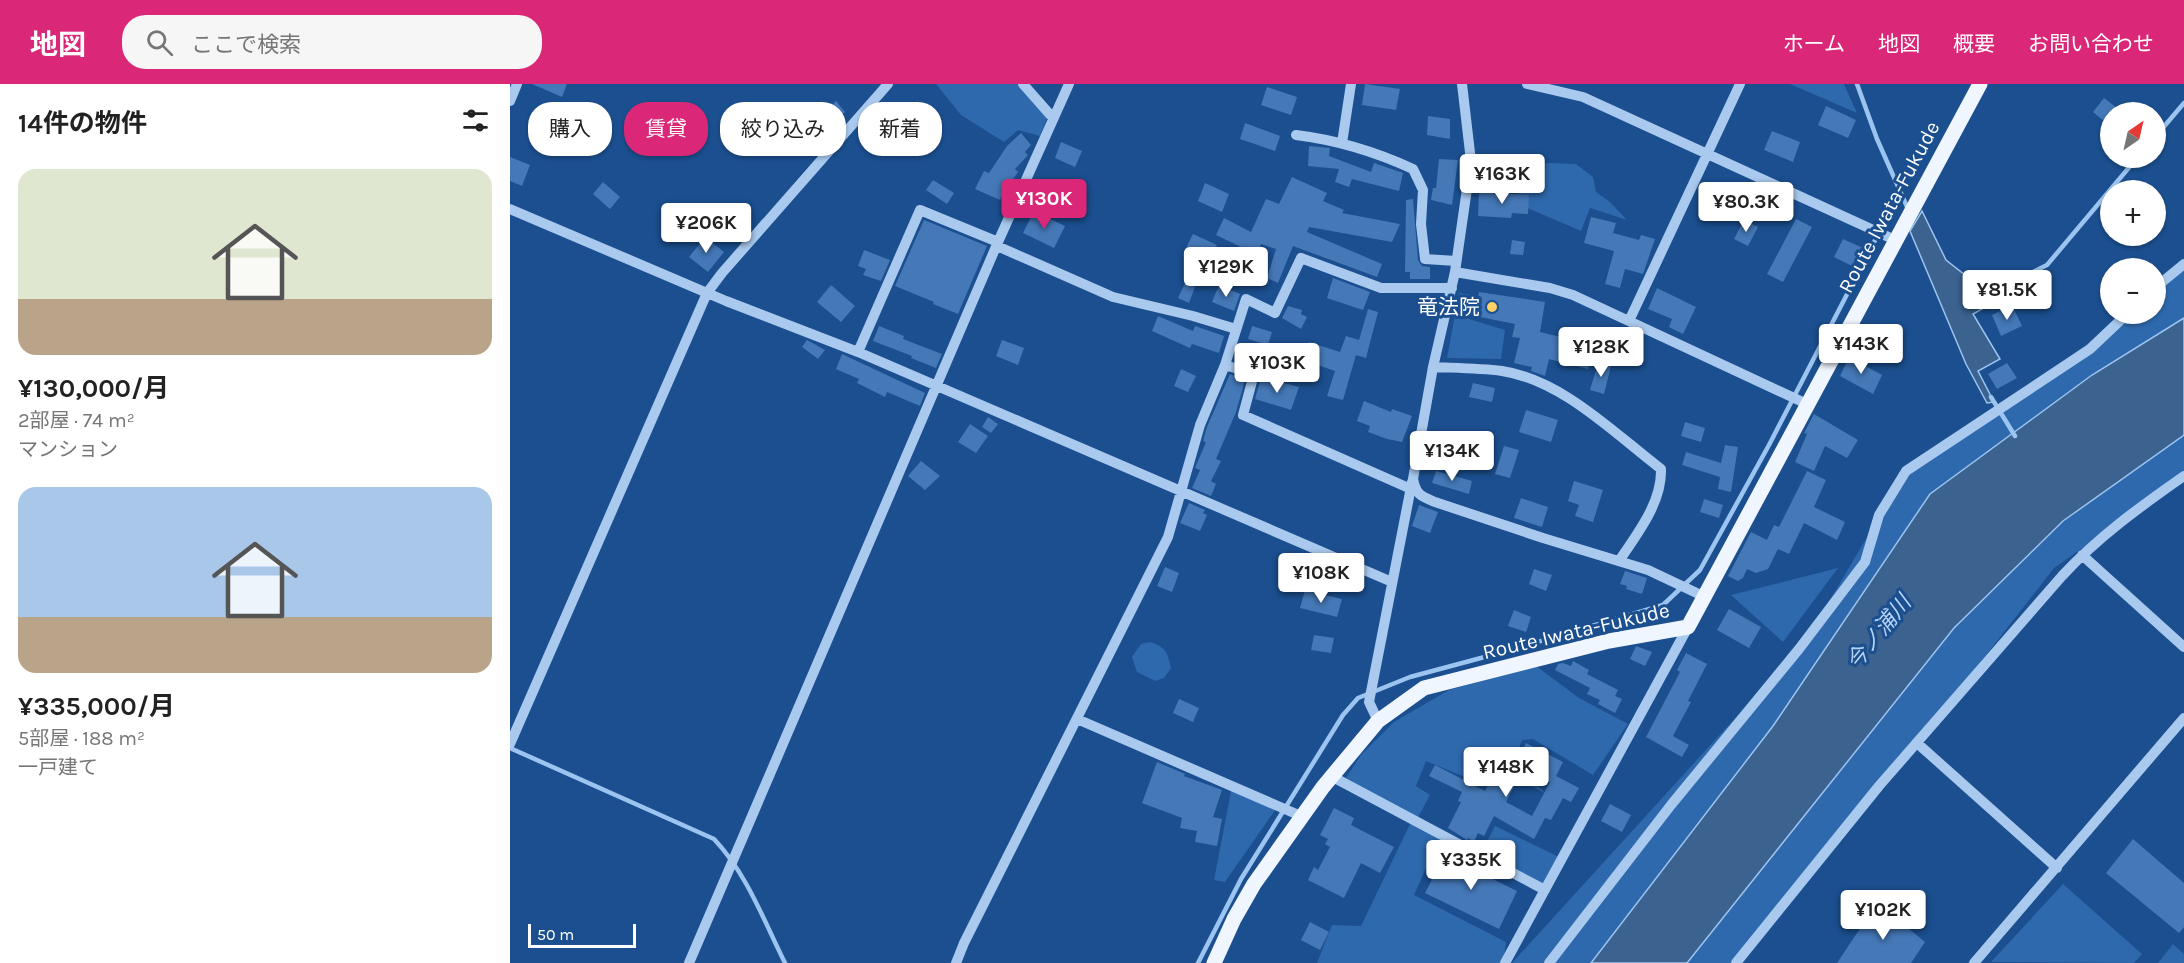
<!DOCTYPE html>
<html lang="ja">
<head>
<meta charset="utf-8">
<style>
  :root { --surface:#fff; --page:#f6f6f6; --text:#222; --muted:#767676; --accent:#db2777 }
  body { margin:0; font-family:Karla,"Noto Sans JP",sans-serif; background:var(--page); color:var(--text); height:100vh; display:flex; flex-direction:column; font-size:22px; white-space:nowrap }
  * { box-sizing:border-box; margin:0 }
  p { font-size:20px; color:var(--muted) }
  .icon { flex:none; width:33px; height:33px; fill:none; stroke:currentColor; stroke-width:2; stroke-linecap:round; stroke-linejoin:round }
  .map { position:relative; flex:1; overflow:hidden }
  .drawer { display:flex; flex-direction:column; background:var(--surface); width:510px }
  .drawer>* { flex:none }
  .guide { position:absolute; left:18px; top:18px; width:570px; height:54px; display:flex; gap:12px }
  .needle { width:39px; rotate:34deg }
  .buttons { position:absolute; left:1590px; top:18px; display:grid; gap:12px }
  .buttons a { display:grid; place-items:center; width:66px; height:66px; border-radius:50%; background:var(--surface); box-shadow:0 2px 4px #0004; font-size:30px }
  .scale { position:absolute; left:18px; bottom:15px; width:108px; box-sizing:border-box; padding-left:6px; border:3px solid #fff; border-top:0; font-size:16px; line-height:21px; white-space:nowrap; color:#fff; -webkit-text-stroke:4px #1b4f8f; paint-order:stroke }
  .price { position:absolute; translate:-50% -51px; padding:0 14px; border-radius:6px; background:#fff; color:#222; font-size:20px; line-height:39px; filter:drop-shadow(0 2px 3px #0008) }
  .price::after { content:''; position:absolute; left:50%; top:36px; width:18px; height:14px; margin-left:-9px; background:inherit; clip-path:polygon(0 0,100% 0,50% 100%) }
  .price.selected { background:var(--accent); color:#fff }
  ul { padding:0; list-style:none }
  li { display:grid; align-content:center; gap:12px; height:318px; padding:0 18px }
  li span { display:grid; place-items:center; height:186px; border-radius:18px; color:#555 }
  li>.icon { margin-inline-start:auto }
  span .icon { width:108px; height:108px; fill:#fffc; stroke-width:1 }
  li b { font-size:26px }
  h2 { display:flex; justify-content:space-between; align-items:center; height:72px; padding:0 18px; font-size:26px }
  .chip { padding:0 21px; border-radius:24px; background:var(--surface); box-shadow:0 2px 4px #0004; font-size:21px; line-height:54px }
  .chip.selected { background:var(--accent); color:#fff }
  header { display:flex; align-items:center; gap:36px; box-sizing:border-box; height:84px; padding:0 30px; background:var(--accent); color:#fff }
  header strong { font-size:28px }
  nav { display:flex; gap:33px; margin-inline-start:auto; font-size:21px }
  .search { width:420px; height:54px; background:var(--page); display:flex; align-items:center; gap:15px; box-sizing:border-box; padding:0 21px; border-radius:24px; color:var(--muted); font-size:22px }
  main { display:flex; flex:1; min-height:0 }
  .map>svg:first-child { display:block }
  .green { fill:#2e69ad }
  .water { fill:#3c6290; stroke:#9cc4f0; stroke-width:1.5 }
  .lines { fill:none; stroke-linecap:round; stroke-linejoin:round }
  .stream { stroke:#9cc4f0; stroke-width:4.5 }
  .building { fill:#4478b7 }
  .minor { stroke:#a9c9ee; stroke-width:10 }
  .major { stroke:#f0f6ff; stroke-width:15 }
  .poi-dot { fill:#ffd166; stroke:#1b4f8f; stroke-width:2 }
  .labels { text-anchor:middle; stroke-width:6; stroke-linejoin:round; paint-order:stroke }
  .street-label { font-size:21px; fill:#fff; stroke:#1b4f8f }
  .poi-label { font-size:21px; fill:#fff; stroke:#1b4f8f; text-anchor:end }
  .water-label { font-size:22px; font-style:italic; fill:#b5d3f5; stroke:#1b4f8f }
</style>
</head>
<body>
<header>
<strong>地図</strong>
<div class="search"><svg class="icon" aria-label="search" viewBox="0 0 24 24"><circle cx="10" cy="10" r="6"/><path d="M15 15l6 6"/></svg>ここで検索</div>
<nav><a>ホーム</a><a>地図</a><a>概要</a><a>お問い合わせ</a></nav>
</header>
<main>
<section class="drawer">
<h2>14件の物件<svg class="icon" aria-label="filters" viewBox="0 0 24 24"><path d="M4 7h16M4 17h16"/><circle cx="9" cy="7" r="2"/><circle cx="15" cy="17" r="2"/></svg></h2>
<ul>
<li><span style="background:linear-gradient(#dfe7d0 70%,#b9a48a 0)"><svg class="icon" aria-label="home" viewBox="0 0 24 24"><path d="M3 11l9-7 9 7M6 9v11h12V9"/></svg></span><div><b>¥130,000/月</b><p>2部屋 · 74 m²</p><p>マンション</p></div></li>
<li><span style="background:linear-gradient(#a9c7e8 70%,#b9a48a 0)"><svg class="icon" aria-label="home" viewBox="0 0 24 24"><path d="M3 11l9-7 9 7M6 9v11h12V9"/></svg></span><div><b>¥335,000/月</b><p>5部屋 · 188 m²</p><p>一戸建て</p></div></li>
</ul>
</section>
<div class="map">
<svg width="1674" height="879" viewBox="0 0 1674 879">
  <rect width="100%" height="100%" fill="#1b4f8f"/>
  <path class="green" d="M426,0H512L539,29L530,52L508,46L494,58L451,31Z
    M1280,0H1334L1347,29Z
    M1039,79L1066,80L1083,93L1086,108L1100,118L1117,136L1080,124L1071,147L1006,119L1009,99L1023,82Z
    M1674,181V393L1544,484L1416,648L1227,879H1002L1297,555L1396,387L1546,288L1614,230H1646V203Z
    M949,209L962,211L959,235L995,246L991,275L937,274Z
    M1328,484L1273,558L1221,511Z
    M640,558C656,563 658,569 661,584L654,594L645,597L627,588L622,573L631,560Z
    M1026,582L1069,614L1118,640L1083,691L1023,655L1012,656L1002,682L1013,686L1036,710L984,681L972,700L916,677L906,702L920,711L906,737L836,694L851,671L884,638L939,606Z
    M722,702L768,722L715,798L704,796Z
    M900,740L931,751L904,811L996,858L993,879H807L822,841L851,842Z
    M985,742L1053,775L1032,805L970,771Z
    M1553,800L1632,870L1624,879L1481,878Z
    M1663,860L1674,870V879H1648Z"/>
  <path class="water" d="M1412,127L1436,176L1474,206L1481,220L1463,230L1490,275L1468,287L1484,318L1477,319L1456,280L1400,147Z
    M1674,234V351L1553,437L1444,544L1177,879H1081L1263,642L1420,410L1582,291Z"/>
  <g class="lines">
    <path class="stream" d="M1347,0L1367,55L1398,125
      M1646,52L1674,19
      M1472,213L1537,181L1627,74
      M1481,313L1505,352
      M0,664L204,755C237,790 254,837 275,879
      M688,879L731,795L833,631L848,614L900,593L997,567L1153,521L1190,486L1259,361L1390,108"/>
  </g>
  <path class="building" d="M22,0H57L52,13Z
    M855,0L890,5L886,26L852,21Z
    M757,3L787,13L781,31L751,21Z
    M1594,14L1612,28H1600V42L1583,28Z
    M326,17L335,28L326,36L317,26Z
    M1316,22L1346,36L1338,54L1308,41Z
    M918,32L940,35V55L917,51Z
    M735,39L770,52L765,67L730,55Z
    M1262,47L1290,58L1283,78L1254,66Z
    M511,49L521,61L515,68L518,71L505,85L508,88L501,98L499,96L490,116L465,105L474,87L479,89L497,62Z
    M551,58L572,67L565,83L545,74Z
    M799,62L820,64L819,72L861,88L864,79L893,89L889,107L842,95L839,103L825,98L829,85L798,82Z
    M0,73L20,81L12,102L0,97Z
    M929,75L948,76L942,121L921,116L923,104H926Z
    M782,93L817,109L813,117L834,126L832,129L890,140L882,158L799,143L797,148L872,180L867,193L783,162L768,199L757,194L766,165L751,160L743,181L726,174L731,163L706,151L714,134L741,148L756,115L769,120Z
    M423,96L444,109L437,120L416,106Z
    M93,98L110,113L100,125L83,110Z
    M695,99L719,110L712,128L688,117Z
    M1212,100L1239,112L1231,130L1203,118Z
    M969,108L1019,111L1018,130L1002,129L1001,134L968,132Z
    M903,115L908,176L912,182L920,183V195H900V188H895L896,116Z
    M524,127L555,142L544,164L513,149Z
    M1081,133L1106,139L1103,149L1129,156L1131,151L1145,155L1133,190L1115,185L1110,204L1095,200L1104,167L1074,159Z
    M1286,135L1302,143L1273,198L1257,190Z
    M414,136L477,162L448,230L423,220L424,218L385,202Z
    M1234,136L1248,143L1238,162L1224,155Z
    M683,150L707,161L698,180L674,168Z
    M195,153L214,168L198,188L179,173Z
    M1333,155L1353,164L1344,183L1324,173Z
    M1002,156L1015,158L1013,171L1000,170Z
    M354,166L380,176L371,197L353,191L356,185L348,182Z
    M823,194L860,208L853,226L817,214Z
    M675,199L685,203L679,219L668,214Z
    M321,201L345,222L331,238L307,218Z
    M709,201L730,210L724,227L702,218Z
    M1147,204L1186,223L1173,250L1159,243L1162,235L1138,225Z
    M969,208L1035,218L1030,248L1084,261L1078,285L1039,275L1035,292L1021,287L1022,283L1004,279L1010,254L1002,253L1005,240L965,232Z
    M1502,221L1512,242L1491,252L1482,231Z
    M778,222L792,226L791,230L797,233L791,245L772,234Z
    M858,225L868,228L856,274L846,271L833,316L817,312L825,287L793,276L799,258L830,268L836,252L849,256Z
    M648,232L683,247L685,242L714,252L709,269L682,260L680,264L642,247Z
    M369,242L394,252L393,255L432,270L426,284L401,274L402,272L363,257Z
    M742,242L762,248L758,261L738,255Z
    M297,256L315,266L308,275L292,263Z
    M492,256L514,264L508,281L486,272Z
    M332,270L415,309L410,322L377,308L375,313L347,299L349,295L326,285Z
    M1339,273L1372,291L1363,310L1330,292Z
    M1088,279L1101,282L1094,310L1080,306Z
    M1497,279L1507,294L1487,305L1478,290Z
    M671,285L686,292L678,308L664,302Z
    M720,290L735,296L726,328L706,375L711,377L701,397L706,400L701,412L682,404L690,386L685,384L696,358L693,357L697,343Z
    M751,294L770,300L771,298L789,303L781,326L745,315Z
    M963,299L985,304L982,318L959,313Z
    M854,317L881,328L882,325L902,332L892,358L877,355L858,348L860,342L847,337Z
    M1016,326L1048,336L1041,358L1009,348Z
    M1304,330L1348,356L1337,374L1315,362L1304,387L1285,378L1297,350L1294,349Z
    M478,333L488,340L481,349L472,343Z
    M1175,338L1195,344L1191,358L1171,352Z
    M460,340L478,352L466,369L448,358Z
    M947,354L970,359L967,373L944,369Z
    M1215,361L1228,363L1221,408L1208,405L1210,393L1172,381L1176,368L1211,379Z
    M994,362L1009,366L1000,394L985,390Z
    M411,377L430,392L415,406L398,392Z
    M926,387L962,397L959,410L922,399Z
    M1297,387L1316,396L1304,423L1335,438L1327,456L1294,439L1279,470L1268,465L1258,485L1246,489L1237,485L1233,494L1228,497L1218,492L1241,448L1257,456L1264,441L1269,443Z
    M1064,397L1093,406L1083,438L1065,432L1069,421L1058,417Z
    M1011,414L1038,423L1032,443L1004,434Z
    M1194,415L1213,421L1209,434L1190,428Z
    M679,419L695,426L693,429L697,431L690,447L670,439Z
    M909,421L928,428L920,449L902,442Z
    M655,483L669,489L662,508L647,502Z
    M1024,485L1042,491L1036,507L1019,500Z
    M1115,487L1137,494L1132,510L1116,505L1117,502L1110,500Z
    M795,506L832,515L827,533L790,524Z
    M1219,525L1251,543L1239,564L1207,546Z
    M1004,526L1021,533L1016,548L998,542Z
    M804,551L824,554L821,569L801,566Z
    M1126,562L1142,568L1135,582L1120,575Z
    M1176,569L1197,580L1178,617L1181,618L1163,652L1179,661L1172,673L1136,653L1170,588L1167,586Z
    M1063,577L1079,586L1077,590L1108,606L1105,612L1112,615L1105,629L1088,620L1090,616L1077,610L1080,604L1045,586L1048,580L1053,579L1061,582Z
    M669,615L689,624L683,638L663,629Z
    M1016,659L1053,678L1046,692L1069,704L1061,718L1053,714L1041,736L1035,734L1024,755L984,732L974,752L968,749L964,758L958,754L957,756L938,744L951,718L948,717L952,708L919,692L925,681L975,707L986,686L1007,697L996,718L1022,732L1040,698L1027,692L1031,685L1009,673Z
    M647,678L675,690L674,692L712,706L703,733L712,735L707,762L685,758L687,747L670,744L672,734L632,719Z
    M1100,720L1121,731L1112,748L1091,737Z
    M824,724L844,734L841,741L884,763L870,789L851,779L834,814L798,796L804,783L808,786L820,763L815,760L818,755L810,751Z
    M1623,755L1674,799V843L1669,849L1596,789Z
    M939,763L950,769L946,777L1007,807L989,845L915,809Z
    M1367,819L1415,858L1401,879H1327Z
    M800,838L819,848L810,866L791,856Z"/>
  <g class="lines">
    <path class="minor" d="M513,0L543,34
      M952,0L961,77L945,188L923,283L903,395C906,411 911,412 925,418L1033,454L1138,486L1193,512
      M1017,0L1073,13L1385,156
      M0,17L7,0
      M786,51C827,56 866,68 903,85L913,106L911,140L915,175L946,177
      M832,59L841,0
      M0,125L216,217L348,268L882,498
      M487,162L603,213L683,232L726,245
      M945,188L1040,204L1063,211L1297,320
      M1646,203L1674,180
      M1119,237L1230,0
      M348,268L410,126L488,158
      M715,281L744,290L733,331L901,405
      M923,283C946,284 969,284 992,287C1052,296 1104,349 1151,385C1152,419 1127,450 1109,477
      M1572,471L1674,563
      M567,635L791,732
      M868,637L859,618L902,398
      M1407,659L1547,784
      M0,660L197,209L212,189L378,0
      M821,692L1035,806
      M179,879L488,158L559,0
      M446,879L454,859L658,453L690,341L715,281L736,215L765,229L791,174L871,204H942
      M995,879L1178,543
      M1039,879L1161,721L1289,565L1355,478L1369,431L1396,387L1580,265L1617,230
      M1226,879L1369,702L1552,492C1588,453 1631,422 1674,392
      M1464,879L1674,634"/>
    <path class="major" d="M704,879L724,835L744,800L813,703L868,637L914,604L1099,557L1178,543L1470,0"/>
  </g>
  <circle class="poi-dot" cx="982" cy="223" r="6"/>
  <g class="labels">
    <g class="street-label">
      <text transform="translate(1379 123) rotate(-62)" y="7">Route Iwata-Fukude</text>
      <text transform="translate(1066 547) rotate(-13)" y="7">Route Iwata-Fukude</text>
    </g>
    <g class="poi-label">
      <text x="970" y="230">竜法院</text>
    </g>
    <g class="water-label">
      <text transform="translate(1368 548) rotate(-51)" y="8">今ノ浦川</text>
    </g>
  </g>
</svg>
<div class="buttons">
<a><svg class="needle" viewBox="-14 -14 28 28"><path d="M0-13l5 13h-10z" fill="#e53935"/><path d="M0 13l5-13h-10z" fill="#767676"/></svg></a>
<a>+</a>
<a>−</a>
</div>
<div class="scale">50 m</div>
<b class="price" style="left:992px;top:121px">¥163K</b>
<b class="price selected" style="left:534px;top:146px">¥130K</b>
<b class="price" style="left:1236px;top:149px">¥80.3K</b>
<b class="price" style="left:196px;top:170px">¥206K</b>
<b class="price" style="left:716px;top:214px">¥129K</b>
<b class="price" style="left:1497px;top:237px">¥81.5K</b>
<b class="price" style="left:1351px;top:291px">¥143K</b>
<b class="price" style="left:1091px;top:294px">¥128K</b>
<b class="price" style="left:767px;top:310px">¥103K</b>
<b class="price" style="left:942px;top:398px">¥134K</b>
<b class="price" style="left:811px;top:520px">¥108K</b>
<b class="price" style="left:996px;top:714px">¥148K</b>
<b class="price" style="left:961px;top:807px">¥335K</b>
<b class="price" style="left:1373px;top:857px">¥102K</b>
<div class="guide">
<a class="chip">購入</a>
<a class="chip selected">賃貸</a>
<a class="chip">絞り込み</a>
<a class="chip">新着</a>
</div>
</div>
</main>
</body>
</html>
